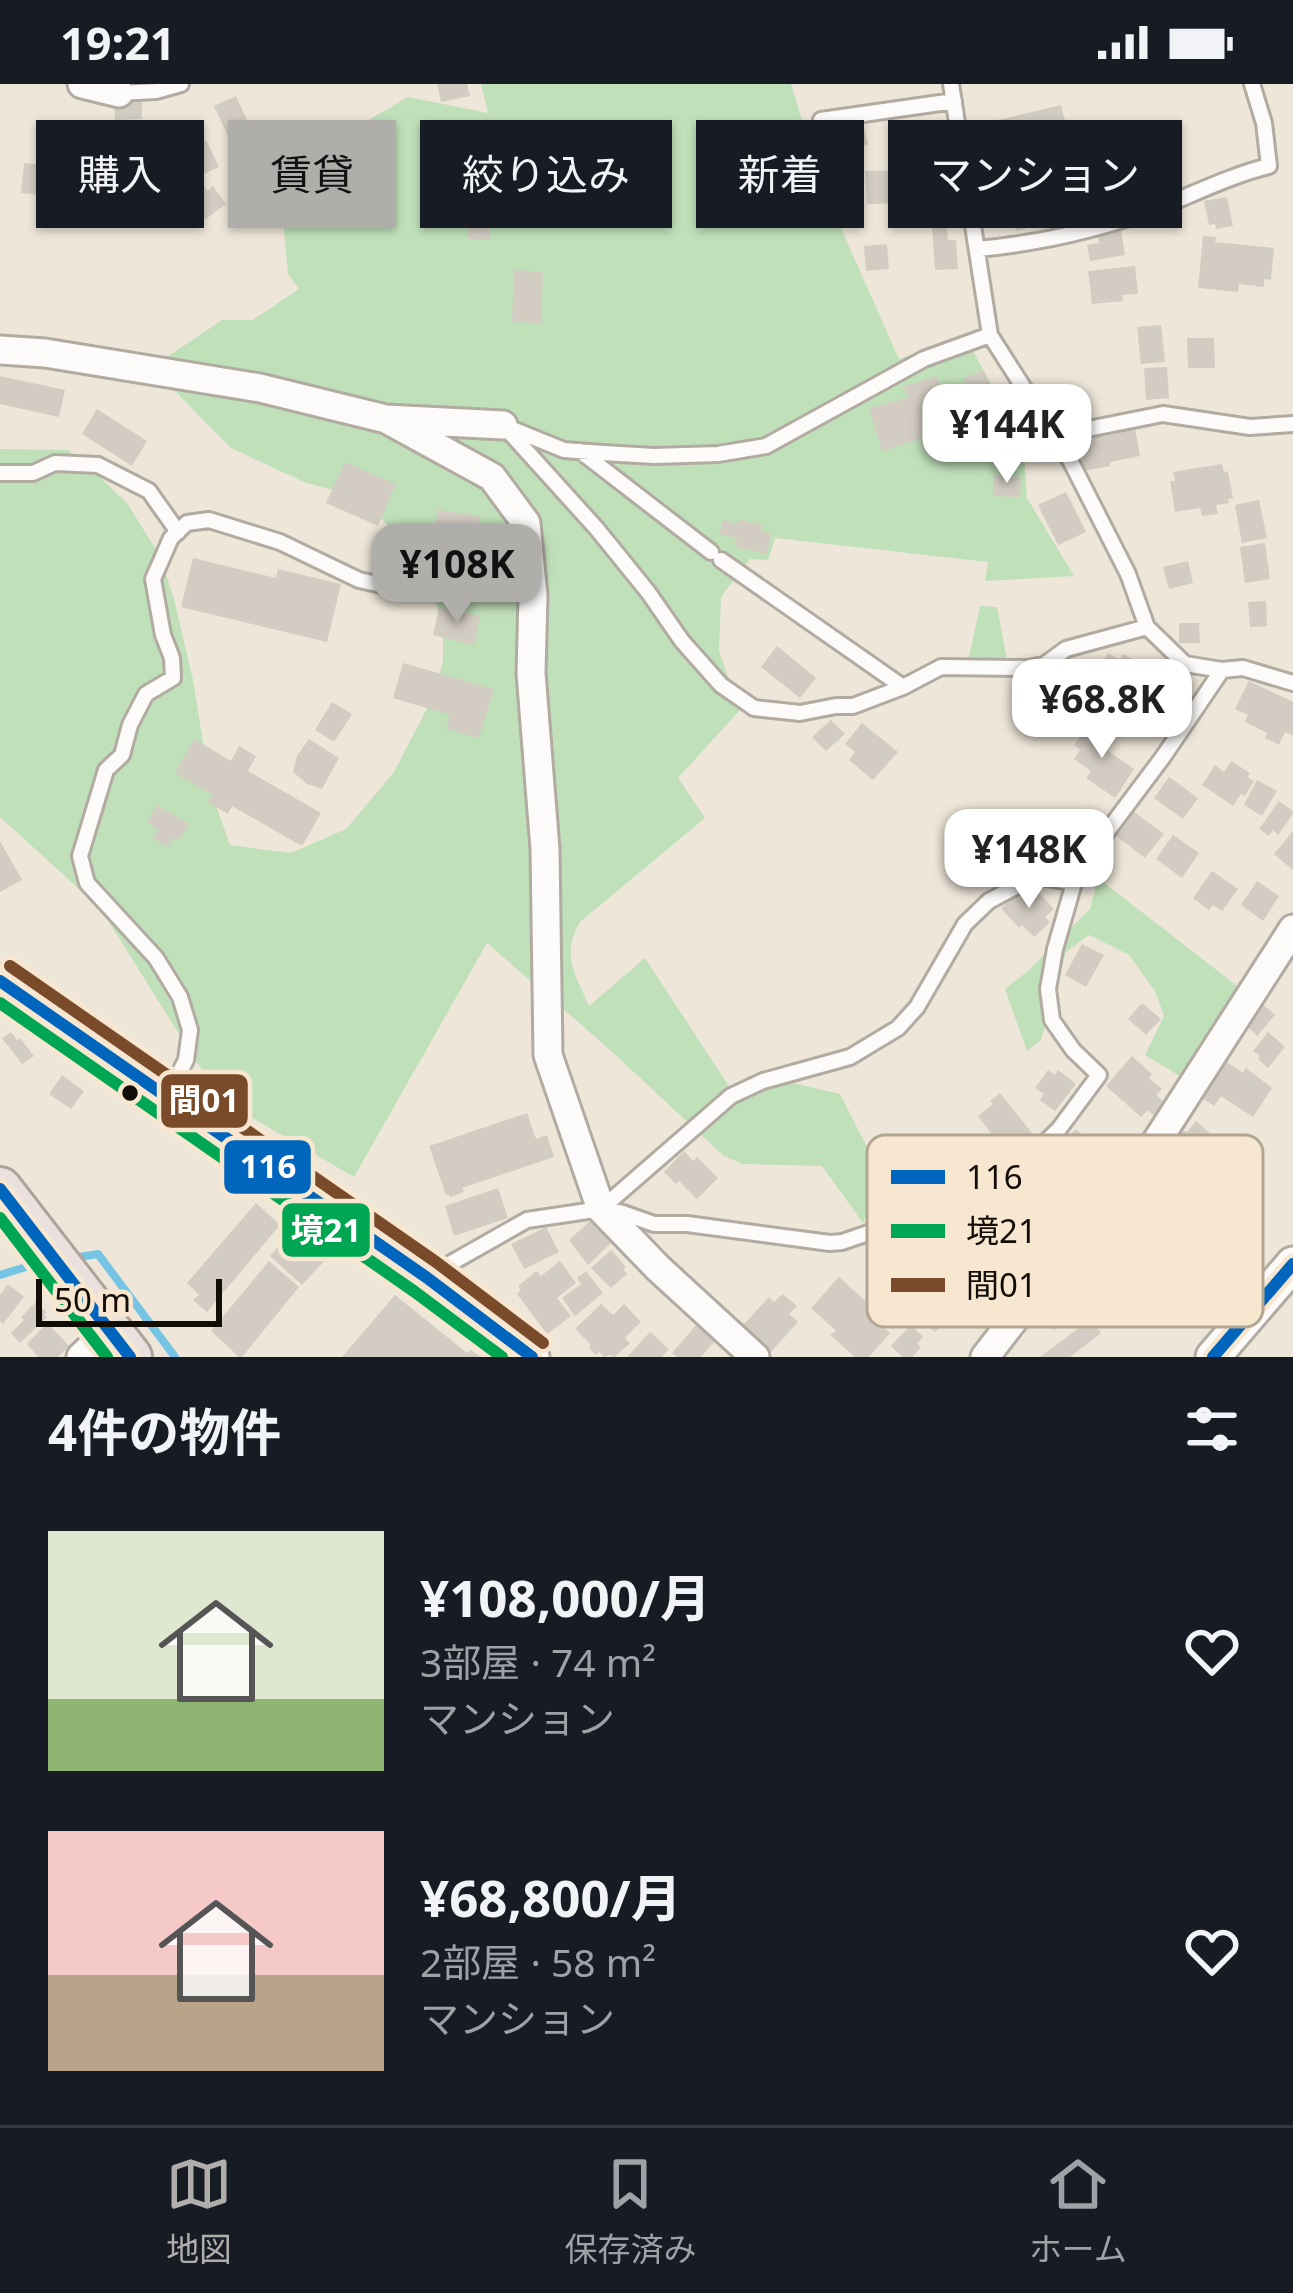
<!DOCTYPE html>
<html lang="ja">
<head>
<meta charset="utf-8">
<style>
  :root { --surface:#171b24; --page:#20242c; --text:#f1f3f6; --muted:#9ea1a6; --line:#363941; --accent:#afaeab }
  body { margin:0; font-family:"Noto Sans","Noto Sans JP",sans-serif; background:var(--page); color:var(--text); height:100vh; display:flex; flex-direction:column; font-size:45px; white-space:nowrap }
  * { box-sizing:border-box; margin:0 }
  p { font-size:39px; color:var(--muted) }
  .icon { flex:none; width:66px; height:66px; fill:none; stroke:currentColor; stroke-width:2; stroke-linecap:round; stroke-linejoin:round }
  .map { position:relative; height:1273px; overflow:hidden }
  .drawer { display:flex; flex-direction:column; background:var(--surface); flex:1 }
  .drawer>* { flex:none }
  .top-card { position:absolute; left:36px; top:36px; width:1221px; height:108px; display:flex; gap:24px }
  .scale { position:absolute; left:36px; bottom:30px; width:186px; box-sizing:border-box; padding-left:12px; border:6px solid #120d06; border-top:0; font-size:33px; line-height:42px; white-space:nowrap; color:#120d06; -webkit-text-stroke:9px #f7e7d0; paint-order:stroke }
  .price { position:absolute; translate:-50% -102px; padding:0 27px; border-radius:24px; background:#fff; color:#222; font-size:39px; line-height:78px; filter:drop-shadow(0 3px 6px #0008) }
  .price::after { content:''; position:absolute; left:50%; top:72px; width:36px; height:27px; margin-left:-18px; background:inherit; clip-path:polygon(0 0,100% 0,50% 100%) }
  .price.current { background:var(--accent); color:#111 }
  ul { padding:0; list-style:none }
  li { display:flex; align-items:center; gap:36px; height:300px; padding:0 48px }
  li span { display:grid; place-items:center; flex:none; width:336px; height:240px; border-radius:0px; color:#555 }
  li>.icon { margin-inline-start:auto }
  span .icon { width:144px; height:144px; fill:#fffc; stroke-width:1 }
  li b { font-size:51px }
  h2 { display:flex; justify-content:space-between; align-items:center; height:144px; padding:0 48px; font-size:51px }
  .tag { padding:0 42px; border-radius:0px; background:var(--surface); box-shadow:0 3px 9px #0004; font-size:42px; line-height:108px }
  .tag.current { background:var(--accent); color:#111 }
  .status { display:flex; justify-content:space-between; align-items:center; height:84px; padding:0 60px; background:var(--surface); direction:ltr }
  .status svg { height:33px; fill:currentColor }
  .menu { display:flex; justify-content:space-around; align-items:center; height:168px; border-top:3px solid var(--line); background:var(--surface); font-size:33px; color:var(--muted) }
  .menu a { display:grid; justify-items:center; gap:6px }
  .menu .current { color:var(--accent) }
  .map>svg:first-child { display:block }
  .green { fill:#c0e0ba }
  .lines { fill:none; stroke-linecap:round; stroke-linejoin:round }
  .stream { stroke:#75c4e3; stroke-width:8 }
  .building { fill:#d3ccc2 }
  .service-casing { stroke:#b1aba1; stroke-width:20 }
  .minor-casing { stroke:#b1aba1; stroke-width:33 }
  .tertiary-casing { stroke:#b1aba1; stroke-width:39 }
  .trunk-casing { stroke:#b0a29b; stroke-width:48 }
  .service { stroke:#fcfbf9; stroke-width:14 }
  .minor { stroke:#fcfbf9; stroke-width:27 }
  .tertiary { stroke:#fcfbf9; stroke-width:33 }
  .trunk { stroke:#eae1df; stroke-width:42 }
  .bus-1-casing { stroke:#f7e7d0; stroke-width:21 }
  .bus-2-casing { stroke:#f7e7d0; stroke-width:21 }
  .bus-3-casing { stroke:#f7e7d0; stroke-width:21 }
  .bus-1 { stroke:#0065bd; stroke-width:12 }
  .bus-2 { stroke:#00a651; stroke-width:12 }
  .bus-3 { stroke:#7a4b2a; stroke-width:12 }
  .bus-dot { fill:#120d06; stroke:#f7e7d0; stroke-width:4.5 }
  .key { fill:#f7e7d0; stroke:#b2a693; stroke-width:3 }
  .key-label { font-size:33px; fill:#120d06 }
  .line-badge { stroke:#f7e7d0; stroke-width:4.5 }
  .badge-label { font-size:33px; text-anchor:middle; font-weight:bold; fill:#fff }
</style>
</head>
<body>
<div class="status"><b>19:21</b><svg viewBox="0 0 49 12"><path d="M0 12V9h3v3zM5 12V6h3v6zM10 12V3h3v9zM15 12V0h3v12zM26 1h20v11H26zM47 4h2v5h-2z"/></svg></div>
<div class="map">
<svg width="1293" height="1273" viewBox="0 0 1293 1273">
  <rect width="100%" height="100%" fill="#eee6d9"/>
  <path class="green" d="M481,0H791L821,99L899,275L965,252L1023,360L1027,414L1074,492L985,497L988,478L775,454L768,476L750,475L721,513L719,567L740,626L678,694L705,734L581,837C560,870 575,890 589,922L645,874L738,1016L785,997L840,1010L883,1094L863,1139L822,1082L743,1080L724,1072L608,964L487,859L354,1093L220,1015L100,824L0,733V365L68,366L83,377L127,419L160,472L174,515L193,596L211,708L230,761L291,769L346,745L394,688L434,611L443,576V539L424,488L382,435L360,414L304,398L231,364L167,299V273L222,236H253L299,205L288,190L283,135L310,70L408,13L488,29Z
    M980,522L997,523L1008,580L968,578Z
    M1098,794L1245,908L1183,994L1145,971L1164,932L1155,907L1129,871L1089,851L1066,868L1041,956L1027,967L1005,905L1028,887L1090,825Z"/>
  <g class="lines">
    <path class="stream" d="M79,1173L98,1170L175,1273
      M0,1191L26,1183"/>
  </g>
  <path class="building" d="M437,0H467L470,12L441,18Z
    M236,12L256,55L234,65L214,22Z
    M142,18V35L115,36L114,19Z
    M1061,21L1073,67L1018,80L1016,72L1003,75L994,37Z
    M864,45L868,61L839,67L835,52Z
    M206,56L219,83L192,95L184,79L195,74L190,64Z
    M65,58L70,59L68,82L131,79L129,69L173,70L174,115L62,117Z
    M263,63L275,89L256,98L253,92L248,94L241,78L245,76L243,72Z
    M24,79L55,82L52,112L21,109Z
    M920,86L921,111H914L915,119L867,120L865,87Z
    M1093,93L1102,131L1074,138L1067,109L1072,108L1069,97Z
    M213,102L226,120L203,137L193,124L196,122L189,113L205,103L207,107Z
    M1227,113L1233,142L1216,145L1215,140L1209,141L1204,117Z
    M1037,122L1043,140L1016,147L1011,128Z
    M469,135L490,137L489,156L468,155Z
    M932,144H947L948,156H956L958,185L935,186Z
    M1121,146L1125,171L1090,177L1087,161L1099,159L1097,150Z
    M1203,152L1216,153L1215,158L1274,164L1271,196L1264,195V203L1239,200L1238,208L1198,204Z
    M887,160L889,185L866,187L864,162Z
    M1135,182L1138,210L1122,211L1123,217L1092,220L1088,187Z
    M514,186L543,188L541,239L512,238Z
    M1161,241L1165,278L1141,280L1137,243Z
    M1187,254H1214L1215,284H1188Z
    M1167,283L1169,314L1146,316L1144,284Z
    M983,286L1009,341L983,353L962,308L968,305L963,295Z
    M0,292L65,306L59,333L0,320Z
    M937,292L954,345L949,346L951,351L928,359L926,353L882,367L869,324L908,314L904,302Z
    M97,325L147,357L132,382L82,350Z
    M1135,344L1140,372L1110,378V382L1084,387L1078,355Z
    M345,378L396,400L378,442L326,419Z
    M1222,380L1224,388L1228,387L1233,414L1228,415L1229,419L1216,421L1218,430L1202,432L1200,424L1175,428L1170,397H1175L1173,388Z
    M994,392L1021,393L1020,413L993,412Z
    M1066,408L1086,448L1058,461L1038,421Z
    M1259,416L1267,454L1242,459L1235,421Z
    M438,426L480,432L476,460L433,455Z
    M739,435L762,441L761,447L771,450L767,470L735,463L737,454L719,450L723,436L738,440Z
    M1265,459L1270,495L1245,499L1240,463Z
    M193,474L276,494L278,485L341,500L327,558L181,523Z
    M1188,477L1193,499L1169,505L1163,483Z
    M1266,517L1267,542L1250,543L1248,518Z
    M439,523L480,532L474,561L433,551Z
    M1179,539H1199L1200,559H1179Z
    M777,562L816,594L800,614L761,583Z
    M1108,569L1120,576L1123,570L1186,604L1170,633L1159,626L1153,638L1130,625L1132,621L1092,599Z
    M403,579L494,605L479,654L446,645L450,631L393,614Z
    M1249,597L1293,618V652L1285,648L1279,661L1265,654L1267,649L1245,638L1248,631L1235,625Z
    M332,618L352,630L334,658L315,646Z
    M831,636L845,650L826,667L812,653Z
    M1090,638L1112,653L1105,665L1134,685L1115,714L1086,694L1091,687L1074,675L1080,666L1074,661Z
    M862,639L898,668L873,696L849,676L855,668L845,660Z
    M194,655L231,677L239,662L256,672L248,687L321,729L302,762L232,722L228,730L208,718L212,711L175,689Z
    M309,655L339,674L322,705L307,700L293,688L297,672Z
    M1231,677L1250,689L1247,693L1254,697L1245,712L1241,710L1233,722L1202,701L1215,681L1224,688Z
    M1169,693L1198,714L1183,735L1154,714Z
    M1257,696L1277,707L1262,732L1244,721Z
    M1279,717L1293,727V730L1278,751L1273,746L1269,752L1259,745Z
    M157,721L189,740L179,757L173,754L167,763L153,754L159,746L147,738Z
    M1133,727L1164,750L1145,774L1115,751Z
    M1293,747V786L1274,770Z
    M1173,751L1199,769L1182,794L1156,775Z
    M0,757L22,796L0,808Z
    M1212,787L1238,805L1222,827L1213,821L1209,826L1193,814Z
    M1257,797L1279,812L1263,837L1241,821Z
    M1023,804L1032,813L1038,808L1054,825L1045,833L1050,838L1034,853L1022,841L1019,844L1001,824Z
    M1082,860L1104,871L1086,903L1065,891Z
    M1258,916L1275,931L1257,952L1242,936Z
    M1142,919L1161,935L1146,951L1128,935Z
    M11,948L17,956L20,954L34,972L22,980L2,954Z
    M1268,948L1285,963L1268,984L1258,975L1260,972L1253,967Z
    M1132,972L1152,990L1149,994L1162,1005L1156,1011L1164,1018L1153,1031L1148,1026L1141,1033L1106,1002Z
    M1219,973L1243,989L1246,984L1272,1004L1253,1033L1221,1012L1214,1022L1200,1013Z
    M1048,986L1055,991L1058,986L1076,1000L1055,1027L1040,1016L1044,1010L1035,1004Z
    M62,991L84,1007L71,1025L49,1010Z
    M1000,1009L1036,1054L1010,1074L1002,1064L997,1068L991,1060L996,1056L978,1032L993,1020L990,1017Z
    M527,1029L536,1055L547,1051L554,1073L462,1104L464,1108L450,1113L449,1110L446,1111L429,1062Z
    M1196,1037L1214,1053L1196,1075L1178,1060L1183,1054L1179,1050L1183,1046L1187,1048Z
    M1076,1045L1104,1074L1096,1082L1091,1077L1080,1087L1069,1076L1063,1081L1052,1069Z
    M684,1067L693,1077L697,1073L718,1094L697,1115L679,1097L676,1100L664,1088Z
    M498,1104L508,1134L454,1152L445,1122Z
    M256,1119L280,1141L207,1228L193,1216L199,1211L187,1199Z
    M590,1137L611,1159L588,1181L569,1156Z
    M297,1142L330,1171L302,1201L270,1172Z
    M546,1143L559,1168L524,1185L511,1160Z
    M878,1159L901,1163L900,1181L944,1220L946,1235L935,1248L885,1207L887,1204L881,1198L876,1181Z
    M611,1166L626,1183L623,1185L627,1190L611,1204L591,1184Z
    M269,1177L299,1203L242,1273H239L211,1247Z
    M560,1177L576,1199L557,1214L571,1232L547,1250L517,1210L521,1206L518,1202L537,1187L541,1192Z
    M586,1187L603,1209L575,1232L562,1214L581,1200L577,1194Z
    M839,1193L873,1224L867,1228L890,1249L869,1273H855L830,1251L836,1247L811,1224Z
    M1053,1199L1077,1218L1054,1246L1031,1227Z
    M8,1200L24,1213L3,1240L0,1237V1211Z
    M783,1210L797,1222L789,1230L798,1238L771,1268L743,1241L769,1213L774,1218Z
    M395,1211L467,1269L471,1266L481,1273H342Z
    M36,1218L46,1228L44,1231L47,1233L20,1259L11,1249L24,1236L21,1233Z
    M601,1220L613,1231L624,1220L641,1238L625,1254L630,1259L615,1273L610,1271L604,1273L599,1268L596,1271L589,1264L591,1261L575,1245Z
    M1091,1235L1101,1249L1070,1273H1040Z
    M47,1239L69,1262L58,1273H38L27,1260Z
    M697,1240L715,1257L701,1273H677L672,1269Z
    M911,1241L923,1253L917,1260L921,1263L912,1273H903L891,1262Z
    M650,1248L669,1265L662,1273H627Z"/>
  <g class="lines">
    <defs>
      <path id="service" d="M951,0L990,251L1071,378L1128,490L1147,543L1185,580L1222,586L1243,584L1293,599
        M119,9L156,7L181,0
        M821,36L954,17
        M978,165C1041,159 1103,145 1163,122C1198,108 1232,91 1269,82L1264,39L1252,0
        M503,341L597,445L648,508L682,557L721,601L754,624L800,629L836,622H853L903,603L941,583L1027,584L1044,581L1066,565L1147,543
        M505,342L564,366L603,369L654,372L718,370L766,362L924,275L990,251
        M1053,352L1163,330L1250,343L1293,340
        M580,367L711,468
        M0,389H33L55,379L98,381L149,407L178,448
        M721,476L903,603
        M386,502L402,469
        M167,1013L186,976L190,946L180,913L156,874L87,799L80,772L106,686L122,671L130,641L146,610L173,594L172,574L163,551L153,495L171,454L187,439L209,436L280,458L359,496L386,502L429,500L476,503
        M976,1112C1025,1120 1080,1104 1128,1095
        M601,1125L731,1012L763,997L850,973L898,944L917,923L965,840L989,817L1036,792L1074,799
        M1061,1180L1158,1152L1184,1153L1213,1167
        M430,1191L527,1136L601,1125L623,1129L654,1140H687L830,1159L842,1158L976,1112L1024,1079L1059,1045L1099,991L1073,966L1052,936L1048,905L1055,865L1074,799L1079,785L1163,673L1222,586"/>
      <path id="minor" d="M82,0L119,9
        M0,266L45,269L260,304L386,335L503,341
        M386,335L492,393L526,439L533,512L531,589L545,765L548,971L601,1125L658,1184L755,1273
        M81,1273L109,1246
        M985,1273L1056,1181L1133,1094L1293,845"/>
      <path id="tertiary" d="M0,897L426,1193L532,1273
        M1213,1273L1293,1180"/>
      <path id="trunk" d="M0,1105L130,1273"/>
    </defs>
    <use href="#service" class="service-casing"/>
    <use href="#minor" class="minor-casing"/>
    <use href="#tertiary" class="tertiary-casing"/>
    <use href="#trunk" class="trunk-casing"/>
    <use href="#service" class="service"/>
    <use href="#minor" class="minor"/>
    <use href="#tertiary" class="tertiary"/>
    <use href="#trunk" class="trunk"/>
    <defs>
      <path id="bus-1" d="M0,897L426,1193L532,1273
        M0,1105L130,1273
        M1213,1273L1293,1180"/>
      <path id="bus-2" d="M0,919L415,1208L502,1273
        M0,1134L107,1273"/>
      <path id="bus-3" d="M10,882L436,1178L543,1259"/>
    </defs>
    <use href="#bus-1" class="bus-1-casing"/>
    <use href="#bus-2" class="bus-2-casing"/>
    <use href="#bus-3" class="bus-3-casing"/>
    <use href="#bus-1" class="bus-1"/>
    <use href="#bus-2" class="bus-2"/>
    <use href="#bus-3" class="bus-3"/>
  </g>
  <circle class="bus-dot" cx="130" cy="1009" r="10"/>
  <rect x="867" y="1051" width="396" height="192" rx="18" class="key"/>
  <rect x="891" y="1086" width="54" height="14" fill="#0065bd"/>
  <rect x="891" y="1140" width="54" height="14" fill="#00a651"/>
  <rect x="891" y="1194" width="54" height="14" fill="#7a4b2a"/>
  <g class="key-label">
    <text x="966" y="1105">116</text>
    <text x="966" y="1159">境21</text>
    <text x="966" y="1213">間01</text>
  </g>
  <g class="line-badge">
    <rect x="159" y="988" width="91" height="58" rx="12" fill="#7a4b2a"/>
    <rect x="222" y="1054" width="91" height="58" rx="12" fill="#0065bd"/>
    <rect x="280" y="1117" width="92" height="58" rx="12" fill="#00a651"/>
  </g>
  <g class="badge-label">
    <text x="204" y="1028">間01</text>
    <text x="268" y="1094">116</text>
    <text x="326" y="1158">境21</text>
  </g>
</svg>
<div class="scale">50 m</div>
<b class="price" style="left:1007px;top:402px">¥144K</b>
<b class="price current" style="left:457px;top:542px">¥108K</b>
<b class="price" style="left:1102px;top:677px">¥68.8K</b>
<b class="price" style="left:1029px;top:827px">¥148K</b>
<div class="top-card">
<a class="tag">購入</a>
<a class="tag current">賃貸</a>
<a class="tag">絞り込み</a>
<a class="tag">新着</a>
<a class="tag">マンション</a>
</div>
</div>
<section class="drawer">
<h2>4件の物件<svg class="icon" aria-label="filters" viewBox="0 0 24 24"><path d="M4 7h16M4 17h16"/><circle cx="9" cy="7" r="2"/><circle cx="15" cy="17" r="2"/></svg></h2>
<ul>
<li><span style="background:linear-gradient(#dfe7d0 70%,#8fb573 0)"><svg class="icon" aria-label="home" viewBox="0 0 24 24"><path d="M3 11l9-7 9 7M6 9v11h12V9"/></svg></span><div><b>¥108,000/月</b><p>3部屋 · 74 m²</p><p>マンション</p></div><svg class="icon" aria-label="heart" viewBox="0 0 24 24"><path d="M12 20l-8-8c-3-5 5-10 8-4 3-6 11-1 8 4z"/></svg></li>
<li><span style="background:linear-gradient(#f6c9c9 60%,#b9a48a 0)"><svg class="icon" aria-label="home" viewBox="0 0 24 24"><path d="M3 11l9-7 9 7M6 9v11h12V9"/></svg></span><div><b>¥68,800/月</b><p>2部屋 · 58 m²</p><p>マンション</p></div><svg class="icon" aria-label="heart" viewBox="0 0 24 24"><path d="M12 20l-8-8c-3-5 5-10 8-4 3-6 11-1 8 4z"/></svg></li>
</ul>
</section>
<nav class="menu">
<a class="current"><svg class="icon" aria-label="map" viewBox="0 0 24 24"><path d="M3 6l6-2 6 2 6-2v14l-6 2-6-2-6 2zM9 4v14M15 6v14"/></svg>地図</a>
<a><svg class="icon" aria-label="saved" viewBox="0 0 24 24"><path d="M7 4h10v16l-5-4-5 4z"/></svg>保存済み</a>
<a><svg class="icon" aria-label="home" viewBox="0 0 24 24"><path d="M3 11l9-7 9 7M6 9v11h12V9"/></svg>ホーム</a>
</nav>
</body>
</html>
